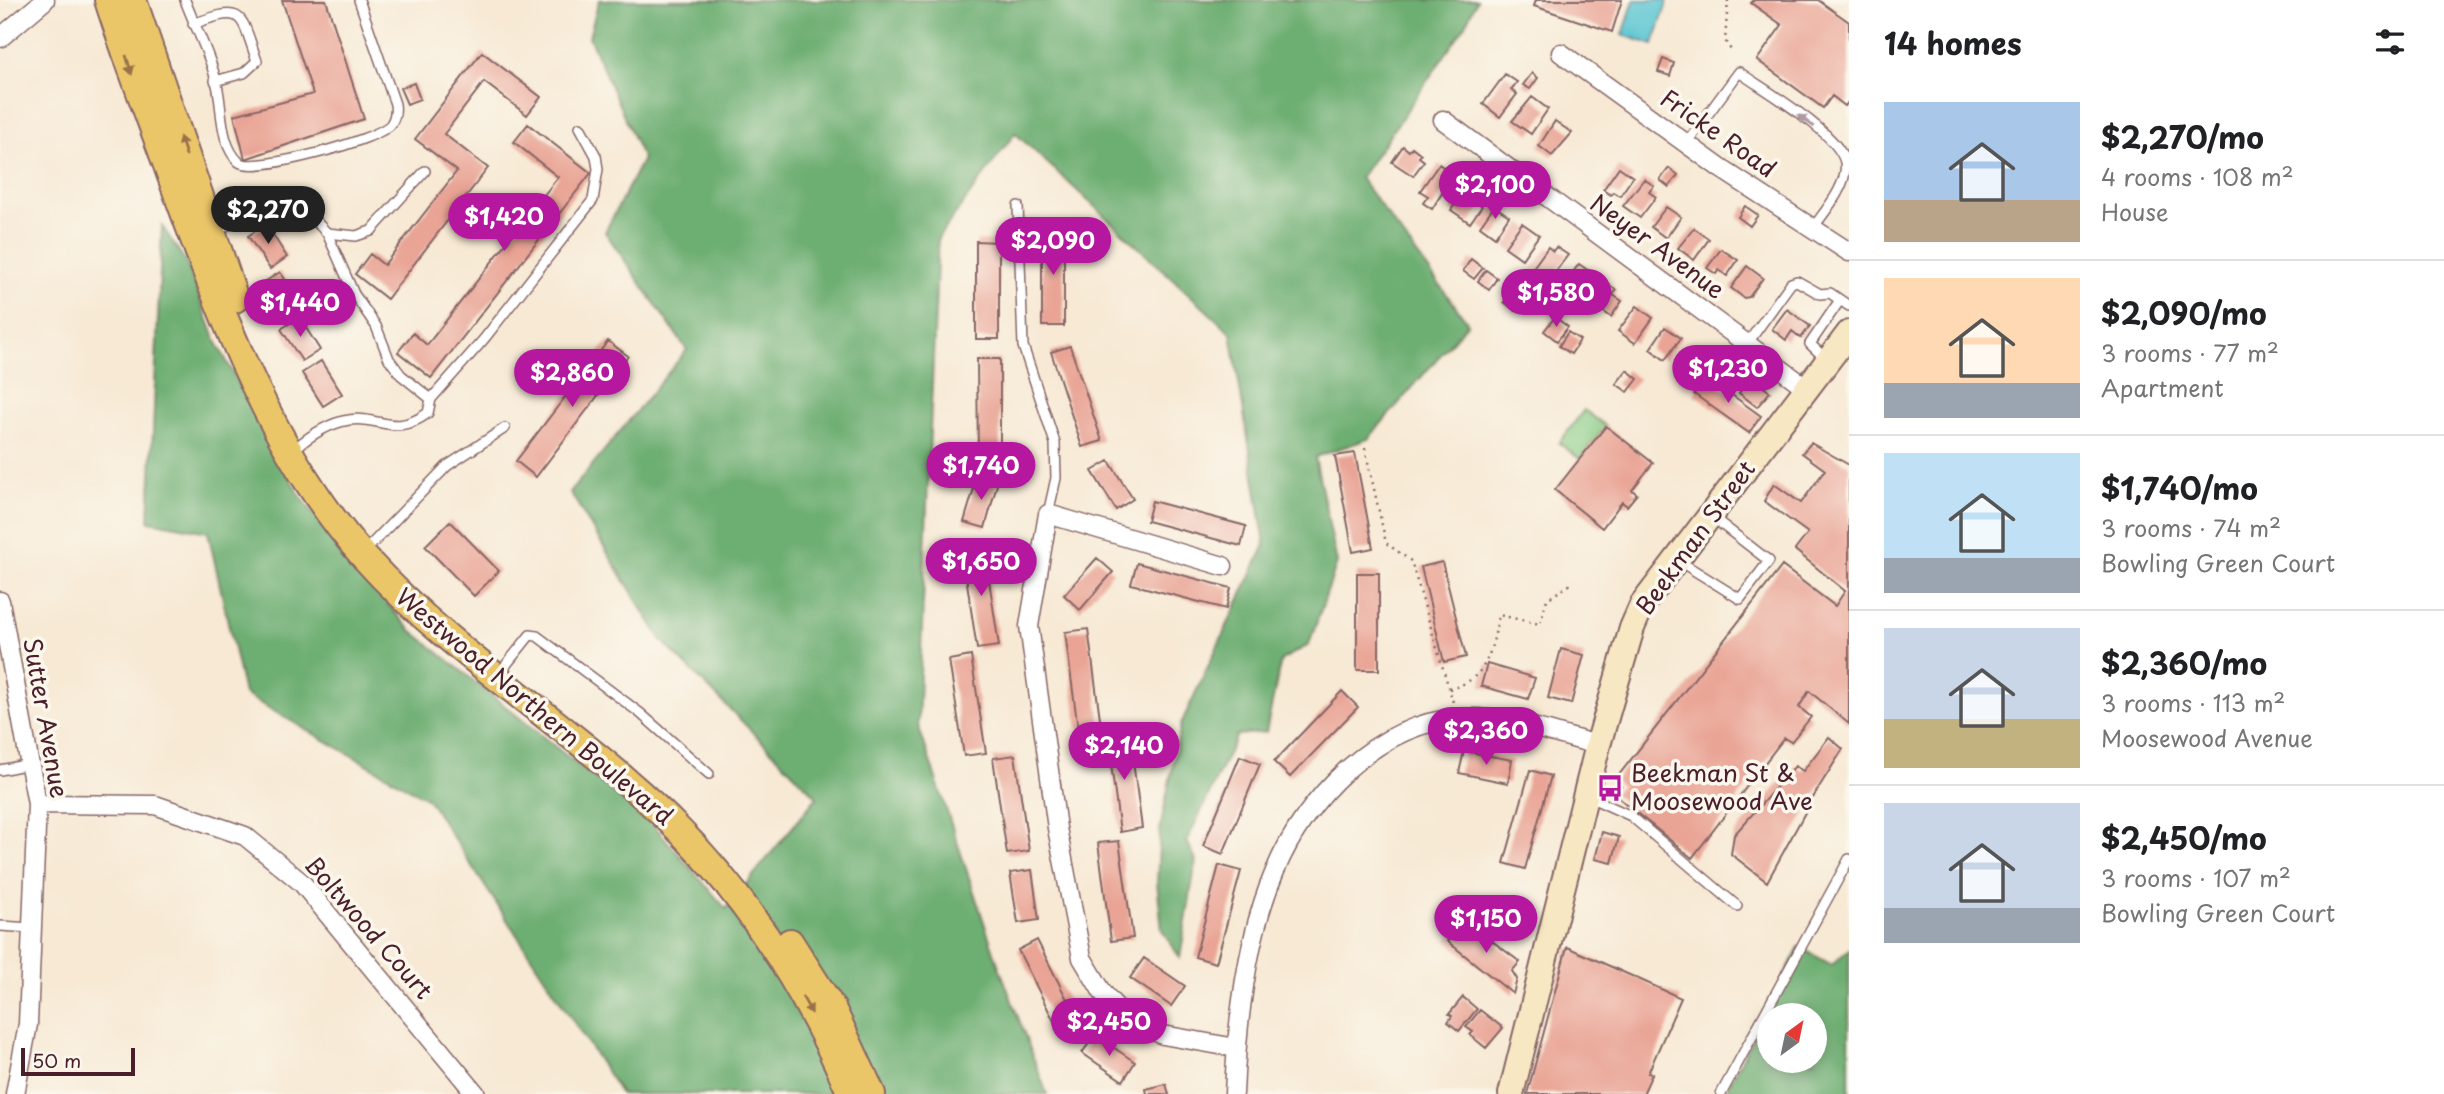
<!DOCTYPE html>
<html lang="en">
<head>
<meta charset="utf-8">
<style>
  :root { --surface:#fff; --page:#f2f2f2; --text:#202124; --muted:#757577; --line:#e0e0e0; --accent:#b5179e }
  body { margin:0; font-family:"Playpen Sans",sans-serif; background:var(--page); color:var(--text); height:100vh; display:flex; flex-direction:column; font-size:26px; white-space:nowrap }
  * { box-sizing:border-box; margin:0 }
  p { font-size:23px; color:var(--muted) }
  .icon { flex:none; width:38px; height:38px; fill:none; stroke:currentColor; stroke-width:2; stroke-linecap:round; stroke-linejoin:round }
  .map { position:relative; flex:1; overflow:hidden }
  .drawer { display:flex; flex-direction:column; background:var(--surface); width:595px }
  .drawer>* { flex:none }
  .needle { width:46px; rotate:33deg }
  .controls { position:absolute; left:1757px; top:1003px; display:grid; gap:14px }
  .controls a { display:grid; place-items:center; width:70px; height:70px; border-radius:50%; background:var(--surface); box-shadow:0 4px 18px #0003; font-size:35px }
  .scale { position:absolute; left:21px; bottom:18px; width:114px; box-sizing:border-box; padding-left:7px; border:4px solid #4a1f2b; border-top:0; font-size:19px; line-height:24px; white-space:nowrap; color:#4a1f2b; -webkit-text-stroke:5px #fbf7ec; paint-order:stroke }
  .price { position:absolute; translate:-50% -60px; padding:0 16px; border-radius:24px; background:var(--accent); color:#fff; font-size:23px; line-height:46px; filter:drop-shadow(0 2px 4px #0008) }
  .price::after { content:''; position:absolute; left:50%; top:42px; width:21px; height:16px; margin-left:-10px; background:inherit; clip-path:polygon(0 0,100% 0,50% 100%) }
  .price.on { background:#222; color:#fff }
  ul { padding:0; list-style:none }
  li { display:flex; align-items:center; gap:21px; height:175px; padding:0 35px }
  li+li { border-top:2px solid var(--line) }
  li span { display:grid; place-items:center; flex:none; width:196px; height:140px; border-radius:0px; color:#555 }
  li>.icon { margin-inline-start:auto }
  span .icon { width:84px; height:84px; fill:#fffc; stroke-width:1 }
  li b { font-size:30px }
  h2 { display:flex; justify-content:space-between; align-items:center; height:84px; padding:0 35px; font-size:30px }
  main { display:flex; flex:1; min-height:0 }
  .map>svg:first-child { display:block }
  .green { fill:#87ca84; stroke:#687458; stroke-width:2 }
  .forest { fill:#6dae72; stroke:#5c664e; stroke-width:2; fill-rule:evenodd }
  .water { fill:#58c5d1; stroke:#51727e; stroke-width:2 }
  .building { fill:#e9a495 }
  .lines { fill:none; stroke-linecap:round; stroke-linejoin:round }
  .lane-casing { stroke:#876666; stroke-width:12 }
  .street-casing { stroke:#876666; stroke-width:21 }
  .secondary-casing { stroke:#876666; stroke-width:28 }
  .primary-casing { stroke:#876666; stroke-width:30 }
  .path { stroke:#876666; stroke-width:2.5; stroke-dasharray:2 5; stroke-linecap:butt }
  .lane { stroke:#fff; stroke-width:9 }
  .street { stroke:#fff; stroke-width:18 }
  .secondary { stroke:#f7e8c3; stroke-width:24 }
  .primary { stroke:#ebc669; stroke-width:26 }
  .oneway { fill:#9a724a }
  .oneway2 { fill:#ae9aa0 }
  .labels { text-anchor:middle; stroke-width:7; stroke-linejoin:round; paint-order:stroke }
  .street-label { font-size:24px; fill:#4a1f2b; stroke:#fbf7ec }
  .poi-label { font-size:24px; fill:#4a1f2b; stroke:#fbf7ec; text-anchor:start }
</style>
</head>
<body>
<main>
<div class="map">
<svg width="1849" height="1094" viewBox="0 0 1849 1094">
  <rect width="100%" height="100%" fill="#fbf7ec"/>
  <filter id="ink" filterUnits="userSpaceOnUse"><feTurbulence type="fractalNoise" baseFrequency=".0143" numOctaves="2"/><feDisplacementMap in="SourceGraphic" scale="14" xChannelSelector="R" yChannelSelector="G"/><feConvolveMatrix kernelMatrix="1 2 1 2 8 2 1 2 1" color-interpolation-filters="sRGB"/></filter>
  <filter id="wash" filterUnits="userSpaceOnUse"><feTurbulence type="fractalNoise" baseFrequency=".00686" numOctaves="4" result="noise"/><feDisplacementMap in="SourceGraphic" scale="28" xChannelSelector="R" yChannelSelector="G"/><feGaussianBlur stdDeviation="1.57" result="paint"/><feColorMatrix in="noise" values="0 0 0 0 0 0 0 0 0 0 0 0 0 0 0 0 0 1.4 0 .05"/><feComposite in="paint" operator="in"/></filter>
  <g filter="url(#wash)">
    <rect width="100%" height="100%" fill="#f7e9d4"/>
    <path class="green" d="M1584,410L1606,426L1580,459L1559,443Z"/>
    <path class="forest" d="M599,0H1477L1465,26L1360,178L1468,323L1368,439L1315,457L1337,563L1309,645L1281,660L1266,732L1237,735L1187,841L1196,861L1180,958L1162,930L1157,882L1160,829L1181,724L1265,545L1231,333L1015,133L938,238L918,725L997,961L1047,1094H621L428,799L244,694L208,532L149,521L162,226L186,262L216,341L275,453L299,494L358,572L411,630L657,829L726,909L817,797L662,641L570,492L687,350L605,232L643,159L589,37Z
      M1799,947L1832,965L1849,949V1094H1724ZM1769,1015H1815V1060H1769Z"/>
    <path class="water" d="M1634,0H1668L1653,45L1623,35Z"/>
    <g id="blocks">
      <path class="building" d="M282,0H326L364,119L245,159L234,115L313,94Z
        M1536,0H1622L1612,32L1534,6Z
        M1754,0H1818L1849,22V101L1845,106L1832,96L1823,108L1757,60L1782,25L1751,3Z
        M482,52L541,97L527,115L484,82L444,134L488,168L387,299L355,274L370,254L384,265L457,171L415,139Z
        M1663,59L1674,63L1670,76L1658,72Z
        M1532,73L1538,78L1530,89L1523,85Z
        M1505,74L1517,82L1511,90L1517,94L1500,117L1483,104Z
        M414,83L420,99L407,104L400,88Z
        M1532,97L1548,109L1531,134L1512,121Z
        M1555,121L1572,133L1552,156L1539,146Z
        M528,124L591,173L431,378L398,352L413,333L427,345L558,177L514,142Z
        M1403,146L1409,151L1412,147L1421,154L1419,157L1424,161L1413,176L1392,162Z
        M1439,164L1451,173L1447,177L1451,179L1432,209L1423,203L1428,196L1420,191Z
        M1619,167L1633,177L1620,196L1613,192L1611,195L1603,190Z
        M1669,168L1678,175L1669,187L1660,180Z
        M1644,179L1654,186L1649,192L1656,197L1640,218L1623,206Z
        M1463,193L1482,206L1470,223L1451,210Z
        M1494,206L1509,216L1495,237L1480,226Z
        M1745,206L1758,215L1750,226L1738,217Z
        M1666,207L1681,217L1666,238L1651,227Z
        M1522,223L1539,235L1522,259L1505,247Z
        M266,224L287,257L270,269L248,236Z
        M1042,228H1064V326H1042Z
        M1694,228L1709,239L1694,260L1678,248Z
        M976,241L999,242V339H976Z
        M1548,247L1553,251L1556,247L1568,255L1546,284L1530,272Z
        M1721,249L1738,260L1727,276L1719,270L1716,274L1707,268Z
        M1471,259L1483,268L1474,279L1463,271Z
        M1579,264L1596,276L1579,300L1562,287Z
        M1747,266L1763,278L1749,297L1744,298L1731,288Z
        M1486,270L1497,278L1489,290L1478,281Z
        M280,272L303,306L285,317L263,283Z
        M1608,284L1616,290L1613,295L1622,301L1611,317L1593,304Z
        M1512,291L1524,299L1516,311L1504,302Z
        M1637,306L1653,318L1635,343L1618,331Z
        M1787,309L1810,326L1801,338L1792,331L1786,340L1772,329Z
        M299,317L320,350L302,361L281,329Z
        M1555,317L1568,327L1557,341L1544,331Z
        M1665,327L1681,338L1665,360L1650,349Z
        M1568,332L1580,340L1571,354L1559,346Z
        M608,341L628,356L536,477L516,461Z
        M1070,346L1102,441L1082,447L1051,352Z
        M977,359H1000V457H978Z
        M321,361L342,394L323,406L302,373Z
        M1627,370L1638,379L1628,392L1616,384Z
        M1707,377L1761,416L1749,433L1694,394Z
        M1751,377L1770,392L1757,407L1739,393Z
        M1606,426L1653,463L1632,490L1637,494L1627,506L1622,502L1602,528L1555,490Z
        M1811,443L1849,465V724L1809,691L1799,707L1811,717L1791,742L1784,738L1692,858L1614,794L1621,786L1615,780L1782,566L1835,606L1845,591L1795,550L1808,533L1764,501L1774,484L1801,503L1825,470L1802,453Z
        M1355,453L1373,548L1353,552L1335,456Z
        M1109,461L1133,499L1116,510L1092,471Z
        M978,475L998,481L985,528L964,522Z
        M1152,501L1246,526L1241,546L1147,521Z
        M450,521L499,571L474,596L425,546Z
        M984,547L999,646L977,649L962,550Z
        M1097,558L1113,572L1080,610L1064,595Z
        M1442,562L1466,657L1444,662L1421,567Z
        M1137,563L1231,588L1226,609L1131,584Z
        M1357,573H1379V670H1357Z
        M1088,629L1101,726L1078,729L1065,632Z
        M1561,649L1584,655L1571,704L1548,698Z
        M971,656L986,753L964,756L949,660Z
        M1487,664L1535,678L1528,699L1481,686Z
        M1342,691L1358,707L1290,777L1274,762Z
        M1129,732L1142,828L1120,832L1107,734Z
        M1829,737L1843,749L1819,787L1767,882L1731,854L1734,835L1795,766L1803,771Z
        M1464,751L1512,760L1508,783L1459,773Z
        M1015,755L1029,851L1007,854L993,758Z
        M1240,756L1260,764L1223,854L1203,846Z
        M1530,770L1551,776L1525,869L1504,863Z
        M1602,832L1619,837L1612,863L1595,859Z
        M1119,841L1133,938L1111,941L1098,843Z
        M1219,865L1241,871L1216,963L1195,957Z
        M1032,870L1039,920L1018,923L1010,873Z
        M1464,920L1520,962L1512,971L1517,979L1513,994L1447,941Z
        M1037,940L1081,1027L1062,1037L1018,950Z
        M1567,947L1681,998L1648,1073L1652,1074L1643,1094H1527Z
        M1144,958L1185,986L1171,1006L1130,978Z
        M1463,997L1477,1009L1459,1031L1448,1022L1452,1016L1449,1014Z
        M1480,1010L1503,1028L1486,1048L1470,1035L1473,1032L1466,1027Z
        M1095,1035L1135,1062L1123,1081L1082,1053Z
        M1166,1084L1169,1094H1147L1146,1089Z"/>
    </g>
  </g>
  <g filter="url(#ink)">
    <use href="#blocks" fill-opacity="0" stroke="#876666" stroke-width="2"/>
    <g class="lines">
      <defs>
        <path id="lane" d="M185,0C196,30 215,64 219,96C222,116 222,147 239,162C253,174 379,140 391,124C395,118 396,111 395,104L359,0
          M193,24C245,5 240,13 257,61L244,73L215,81
          M1686,144L1739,72C1764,90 1838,132 1845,162C1849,184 1825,211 1813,228
          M1018,206L1023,346L1055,443L1056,478L1048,514
          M215,232L277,198L298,203L327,233L354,294L376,326L389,359L401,375L431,399L428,413C393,438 379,415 349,420C328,423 308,437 292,451
          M327,233L356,236L371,231L425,171
          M1747,344L1791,283L1797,281L1820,294L1830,293L1849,306
          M1826,359L1810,344L1840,300
          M431,399L484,339L593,200L598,169L596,156L580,127
          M363,553L447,466L505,428
          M1679,561L1740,599L1769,561L1711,516
          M498,675L530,635L537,636L640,713L709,774
          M0,770L30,764
          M1587,796L1631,816L1737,906
          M0,926L32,928
          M1721,1094L1849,859"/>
        <path id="street" d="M0,38L45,0
          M1561,53L1720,168L1849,252
          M1443,120L1808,389
          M1223,566L1048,514L1029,626L1057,828L1082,958L1103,993L1125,1017L1163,1035L1236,1048
          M0,601L37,804L28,1024L15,1094
          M37,804L155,805L245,836L302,883L476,1094
          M1234,1094C1237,1021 1246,938 1275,871C1305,798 1377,724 1458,718C1505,715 1554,734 1598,745"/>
        <path id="secondary" d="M1511,1094L1598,745L1632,628L1642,605L1849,333"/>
        <path id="primary" d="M108,0C128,63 152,123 174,185C222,316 271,452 365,558C455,658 572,726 668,819C747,896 808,993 851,1094
          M133,0L235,299
          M790,942L832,1008L872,1094"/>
      </defs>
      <use href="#lane" class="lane-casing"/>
      <use href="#street" class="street-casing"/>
      <use href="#secondary" class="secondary-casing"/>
      <use href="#primary" class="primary-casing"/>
      <path class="path" d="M1728,0L1725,41L1731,50
        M1365,448L1386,543L1411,561L1453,702
        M1449,689C1489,679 1491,650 1499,615L1540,624L1547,599L1571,584"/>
      <use href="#lane" class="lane"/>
      <use href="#street" class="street"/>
      <use href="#secondary" class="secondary"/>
      <use href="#primary" class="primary"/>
    </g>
    <defs><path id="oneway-solid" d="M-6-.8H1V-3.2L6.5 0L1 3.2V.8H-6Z" transform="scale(1.75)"/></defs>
    <g class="oneway">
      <use href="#oneway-solid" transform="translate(129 65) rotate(73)"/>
      <use href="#oneway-solid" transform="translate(183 146) rotate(-109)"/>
      <use href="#oneway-solid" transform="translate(807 1005) rotate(60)"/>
    </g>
    <use class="oneway2" href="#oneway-solid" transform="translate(1806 121) rotate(-144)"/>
  </g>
  <defs>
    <symbol id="bus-bare" viewBox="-9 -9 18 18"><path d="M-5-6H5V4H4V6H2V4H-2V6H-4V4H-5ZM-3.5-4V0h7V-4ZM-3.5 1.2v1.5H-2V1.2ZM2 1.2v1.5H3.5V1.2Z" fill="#b5179e" stroke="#fbf7ec" stroke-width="2.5" paint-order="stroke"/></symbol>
  </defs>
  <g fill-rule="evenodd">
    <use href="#bus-bare" x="1591" y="769" width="38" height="38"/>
  </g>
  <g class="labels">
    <g class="street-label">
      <text transform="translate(1718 134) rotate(35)" y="8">Fricke Road</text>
      <text transform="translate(1657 247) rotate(36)" y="8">Neyer Avenue</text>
      <text transform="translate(1696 538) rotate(-54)" y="8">Beekman Street</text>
      <text transform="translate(534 707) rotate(40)" y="8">Westwood Northern Boulevard</text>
      <text transform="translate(45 718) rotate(80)" y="8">Sutter Avenue</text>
      <text transform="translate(368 928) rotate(49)" y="8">Boltwood Court</text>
    </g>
    <g class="poi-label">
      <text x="1631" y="782">Beekman St &amp;<tspan x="1631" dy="28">Moosewood Ave</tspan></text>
    </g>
  </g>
</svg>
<div class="controls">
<a><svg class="needle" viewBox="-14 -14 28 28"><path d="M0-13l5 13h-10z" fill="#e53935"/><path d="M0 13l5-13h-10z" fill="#757577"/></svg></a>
</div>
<div class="scale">50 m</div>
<b class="price" style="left:1495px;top:221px">$2,100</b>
<b class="price on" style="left:268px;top:246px">$2,270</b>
<b class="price" style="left:504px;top:253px">$1,420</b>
<b class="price" style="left:1053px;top:277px">$2,090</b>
<b class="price" style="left:1556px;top:329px">$1,580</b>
<b class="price" style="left:300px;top:339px">$1,440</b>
<b class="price" style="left:1728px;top:405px">$1,230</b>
<b class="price" style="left:572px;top:409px">$2,860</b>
<b class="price" style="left:981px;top:502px">$1,740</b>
<b class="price" style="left:981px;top:598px">$1,650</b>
<b class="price" style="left:1486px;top:767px">$2,360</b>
<b class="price" style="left:1124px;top:782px">$2,140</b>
<b class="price" style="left:1486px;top:955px">$1,150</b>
<b class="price" style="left:1109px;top:1058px">$2,450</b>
</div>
<section class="drawer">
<h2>14 homes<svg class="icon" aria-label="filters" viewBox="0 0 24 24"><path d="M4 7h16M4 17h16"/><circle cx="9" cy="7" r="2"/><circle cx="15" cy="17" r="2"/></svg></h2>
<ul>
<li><span style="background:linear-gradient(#a9c7e8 70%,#b9a48a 0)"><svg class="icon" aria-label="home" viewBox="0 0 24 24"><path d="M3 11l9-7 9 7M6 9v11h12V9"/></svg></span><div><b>$2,270/mo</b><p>4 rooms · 108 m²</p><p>House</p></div></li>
<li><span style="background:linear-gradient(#ffd9b3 75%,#9aa5b1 0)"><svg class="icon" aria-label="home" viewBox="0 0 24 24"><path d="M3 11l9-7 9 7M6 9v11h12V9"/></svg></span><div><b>$2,090/mo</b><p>3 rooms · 77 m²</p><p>Apartment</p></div></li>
<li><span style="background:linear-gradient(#bfe0f5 75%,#9aa5b1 0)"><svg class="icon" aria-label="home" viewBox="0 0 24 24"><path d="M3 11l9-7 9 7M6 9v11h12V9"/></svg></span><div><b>$1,740/mo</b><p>3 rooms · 74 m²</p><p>Bowling Green Court</p></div></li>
<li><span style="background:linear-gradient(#c9d6e8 65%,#c2b280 0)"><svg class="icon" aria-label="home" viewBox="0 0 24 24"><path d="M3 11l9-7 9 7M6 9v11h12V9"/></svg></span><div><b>$2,360/mo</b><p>3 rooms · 113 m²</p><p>Moosewood Avenue</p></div></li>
<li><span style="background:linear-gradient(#c9d6e8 75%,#9aa5b1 0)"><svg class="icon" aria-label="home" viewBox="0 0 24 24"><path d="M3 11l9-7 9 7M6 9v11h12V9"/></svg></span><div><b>$2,450/mo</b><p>3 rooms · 107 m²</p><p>Bowling Green Court</p></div></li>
</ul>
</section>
</main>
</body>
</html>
